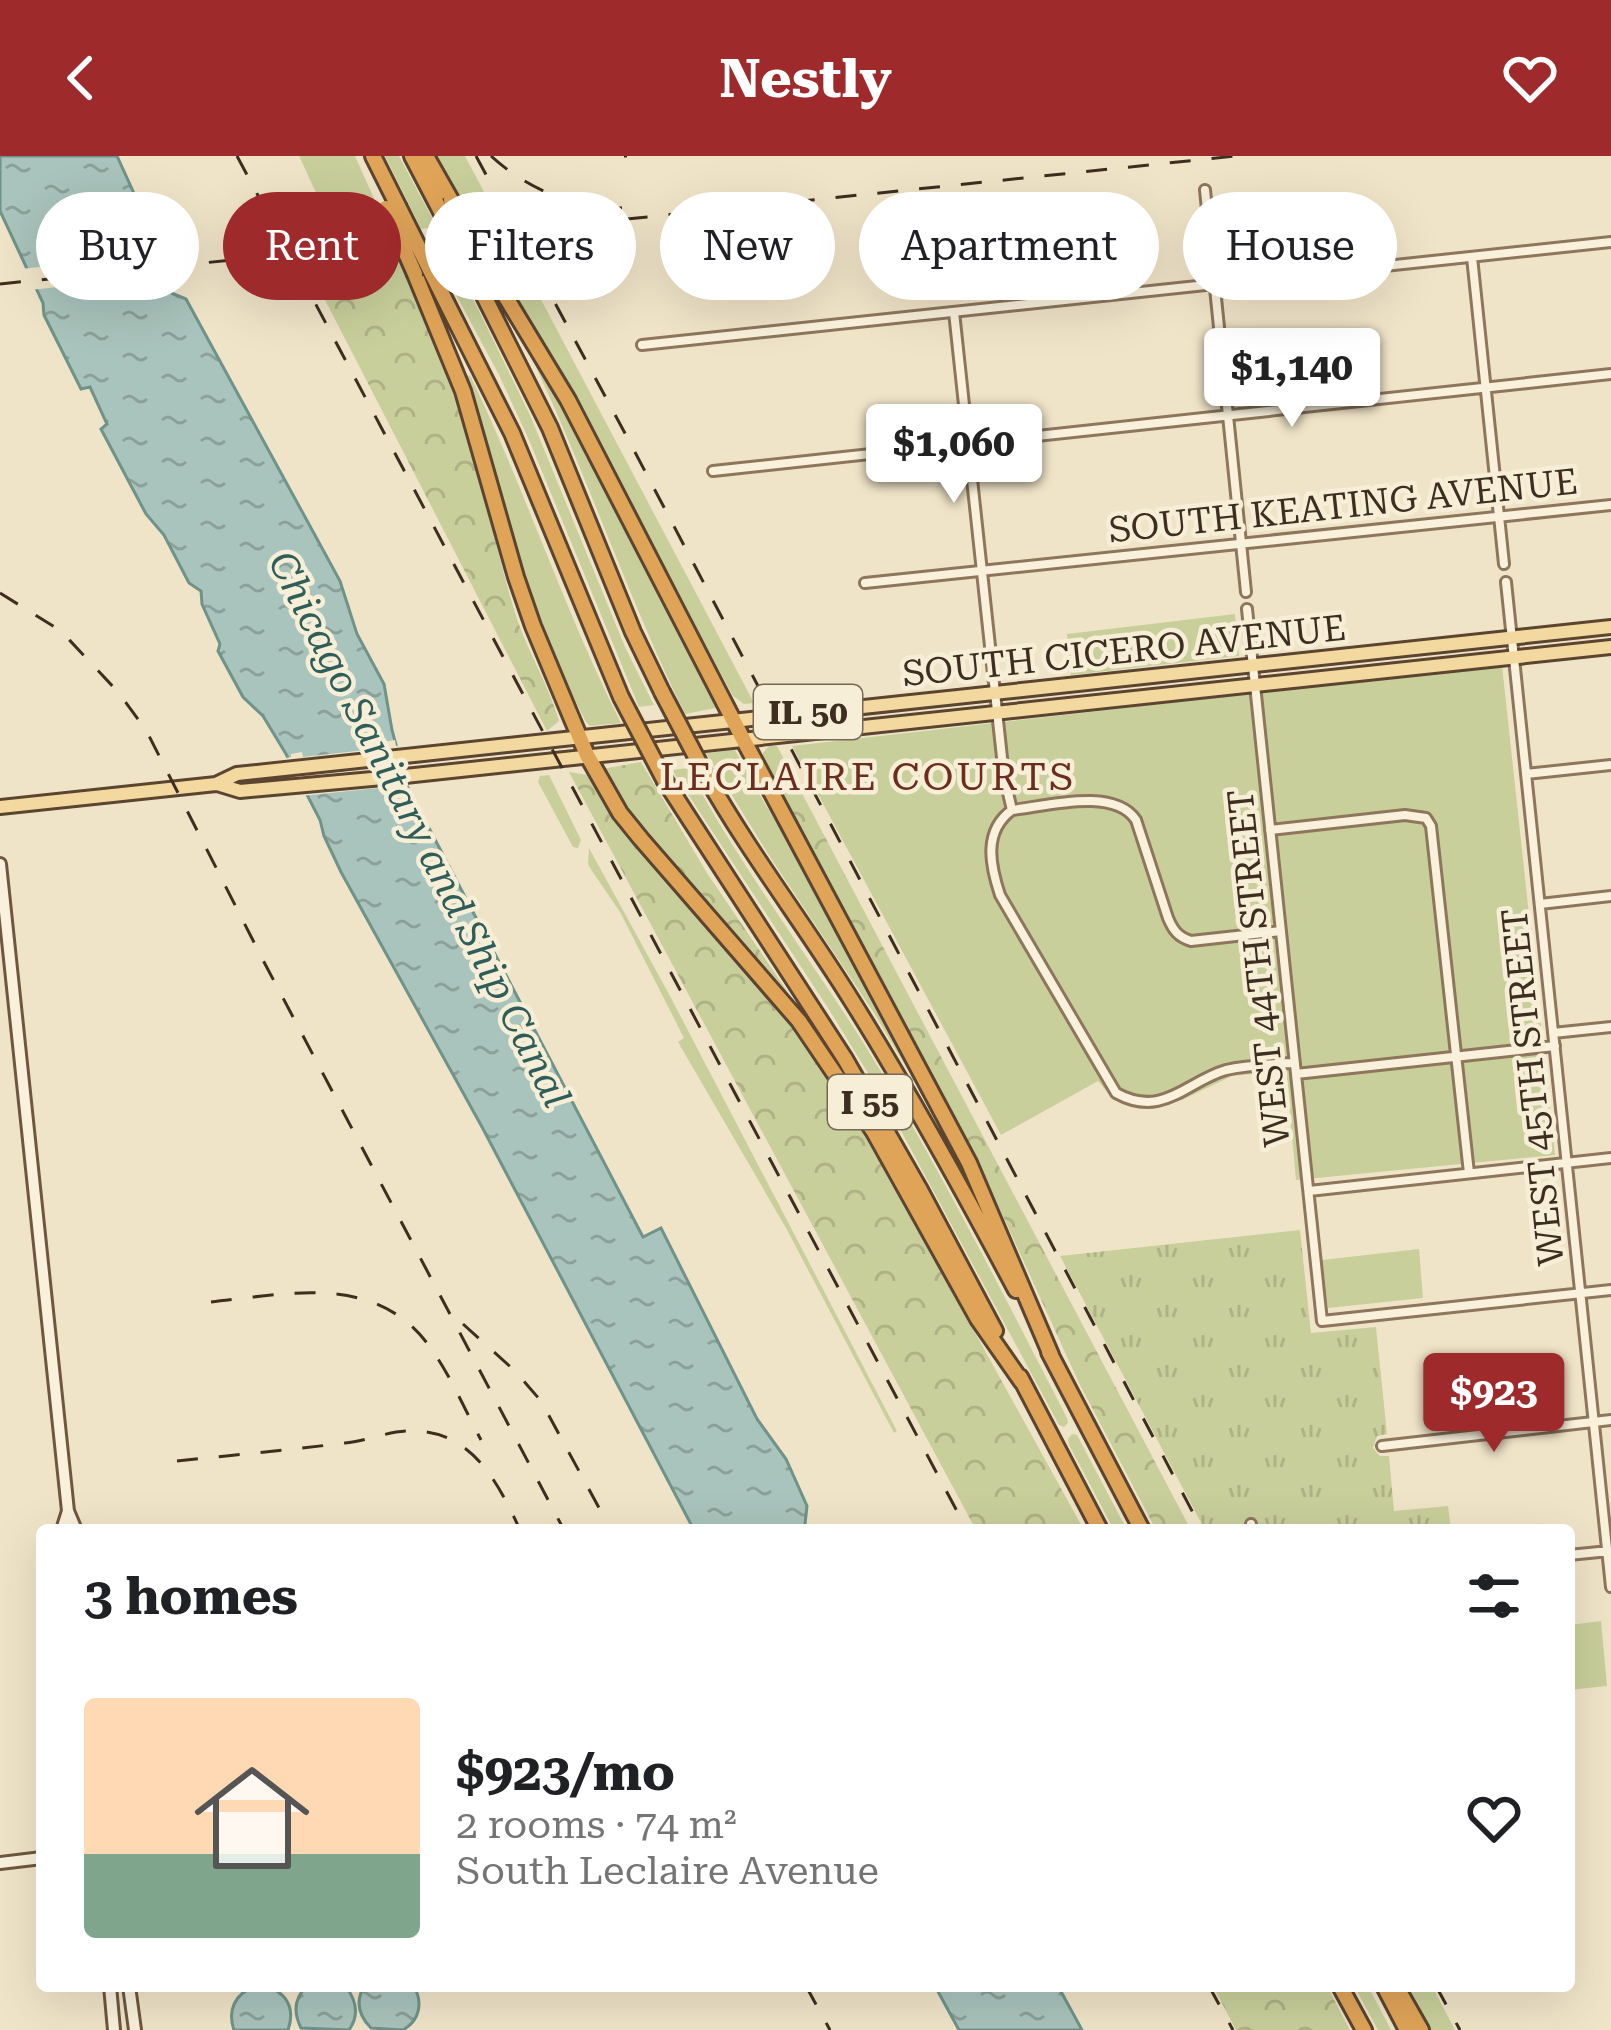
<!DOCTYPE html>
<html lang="en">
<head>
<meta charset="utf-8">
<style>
  :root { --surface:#fff; --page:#f2f2f2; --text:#202124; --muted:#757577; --line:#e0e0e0; --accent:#9e2a2b }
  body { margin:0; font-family:"Roboto Serif",serif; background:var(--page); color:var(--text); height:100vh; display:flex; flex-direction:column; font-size:45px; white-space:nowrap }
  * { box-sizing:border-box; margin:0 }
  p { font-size:39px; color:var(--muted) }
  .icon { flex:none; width:66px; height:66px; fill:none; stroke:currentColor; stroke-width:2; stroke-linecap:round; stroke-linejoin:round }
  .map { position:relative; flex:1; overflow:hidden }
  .sheet { position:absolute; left:36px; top:1368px; width:1539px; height:468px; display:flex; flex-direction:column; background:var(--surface); border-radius:12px; box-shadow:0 12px 48px #0002 }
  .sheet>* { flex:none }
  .banner { position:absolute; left:36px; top:36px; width:1539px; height:108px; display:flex; gap:24px }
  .price { position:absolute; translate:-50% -102px; padding:0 27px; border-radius:12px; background:#fff; color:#222; font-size:39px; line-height:78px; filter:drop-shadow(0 3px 6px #0008) }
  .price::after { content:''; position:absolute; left:50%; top:72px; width:36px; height:27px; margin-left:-18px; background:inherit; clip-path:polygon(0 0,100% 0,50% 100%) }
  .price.selected { background:var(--accent); color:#fff }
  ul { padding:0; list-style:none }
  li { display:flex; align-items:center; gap:36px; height:300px; padding:0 48px }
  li+li { border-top:3px solid var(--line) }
  li span { display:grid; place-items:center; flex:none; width:336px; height:240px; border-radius:12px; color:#555 }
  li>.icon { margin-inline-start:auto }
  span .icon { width:144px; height:144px; fill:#fffc; stroke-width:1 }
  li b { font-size:51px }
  h2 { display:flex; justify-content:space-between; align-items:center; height:144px; padding:0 48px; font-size:51px }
  .tag { padding:0 42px; border-radius:54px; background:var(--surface); box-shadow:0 12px 48px #0002; font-size:42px; line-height:108px }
  .tag.selected { background:var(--accent); color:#fff }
  header { display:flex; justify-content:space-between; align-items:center; height:156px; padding:0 48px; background:var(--accent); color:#fff; font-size:54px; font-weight:700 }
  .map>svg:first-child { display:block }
  .grass { fill:#c9cf9b }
  .forest { fill:url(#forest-crowns) }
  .park { fill:url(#park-tufts) }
  .water { fill:url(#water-ripples); stroke:#6f938a; stroke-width:3 }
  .pier { fill:#f0e4c8 }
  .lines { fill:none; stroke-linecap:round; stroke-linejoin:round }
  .street-casing { stroke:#8d765c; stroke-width:14 }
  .secondary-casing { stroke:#6f573f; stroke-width:16 }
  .primary-casing { stroke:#5b4430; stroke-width:18 }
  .highway-casing { stroke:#5b4430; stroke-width:20 }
  .street { stroke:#faf1dc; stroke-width:8 }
  .secondary { stroke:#faf1dc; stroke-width:10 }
  .primary { stroke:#f3d9a0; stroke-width:12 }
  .highway { stroke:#e0a458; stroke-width:14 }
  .rail { stroke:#3d2e20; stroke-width:3; stroke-dasharray:21 21; stroke-linecap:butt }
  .highway-bridge-casing { stroke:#5b4430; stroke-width:20; stroke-linecap:butt }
  .highway-bridge { stroke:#e0a458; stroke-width:14 }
  .labels { text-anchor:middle; stroke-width:9; stroke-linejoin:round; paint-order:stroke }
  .shield { fill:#f7eed8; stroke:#756857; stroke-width:3 }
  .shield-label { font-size:33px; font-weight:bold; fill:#3d2e20 }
  .street-label { font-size:36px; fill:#3d2e20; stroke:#f7eed8 }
  .neighbourhood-label { font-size:39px; letter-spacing:3px; fill:#6b2e1e; stroke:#f7eed8 }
  .water-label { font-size:39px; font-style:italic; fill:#2f5d5a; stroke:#f7eed8 }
</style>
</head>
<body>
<header><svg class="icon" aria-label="back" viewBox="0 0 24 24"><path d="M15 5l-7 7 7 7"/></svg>Nestly<svg class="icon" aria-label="heart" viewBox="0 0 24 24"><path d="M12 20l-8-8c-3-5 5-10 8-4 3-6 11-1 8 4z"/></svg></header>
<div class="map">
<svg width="1611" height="1874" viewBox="0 0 1611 1874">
  <defs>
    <pattern id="forest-crowns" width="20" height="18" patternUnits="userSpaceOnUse" patternTransform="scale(3)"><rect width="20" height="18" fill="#c9cf9b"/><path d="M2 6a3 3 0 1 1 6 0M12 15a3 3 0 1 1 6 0" fill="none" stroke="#aeb285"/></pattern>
    <pattern id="park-tufts" width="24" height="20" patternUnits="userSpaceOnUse" patternTransform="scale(3)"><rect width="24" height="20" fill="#c9cf9b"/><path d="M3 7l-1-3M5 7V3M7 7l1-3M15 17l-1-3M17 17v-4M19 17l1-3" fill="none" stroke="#aeb285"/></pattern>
    <pattern id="water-ripples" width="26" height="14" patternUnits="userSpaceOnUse" patternTransform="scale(3)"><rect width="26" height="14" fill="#a9c4bc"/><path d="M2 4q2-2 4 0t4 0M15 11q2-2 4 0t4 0" fill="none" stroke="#8ba098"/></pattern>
  </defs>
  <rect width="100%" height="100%" fill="#f0e4c8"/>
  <path class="grass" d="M299,0H355L389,76C326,76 323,50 299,0Z
    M385,0H399L437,71L421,73Z
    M434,0H465L499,64L471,67Z
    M509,83L754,547L744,548L733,540L582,259L482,86Z
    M447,90L530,259L625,491L654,549L639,551L529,284L499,219L431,92Z
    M523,184L572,265L721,551L685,558C625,436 583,306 523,184Z
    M470,219C525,333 564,454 621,567L590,570L586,566L549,493L533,453L466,221Z
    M1235,458L1239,500L1071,519L1067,478Z
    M1502,509L1555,999L1296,1024L1286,915L1232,920L1182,944L1130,951L1113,943L1098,925L1001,979L792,590Z
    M735,594L765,648L796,696L949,984L874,857L770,701L706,597Z
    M688,612C743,717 819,812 880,914C947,1027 1007,1145 1067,1262L1068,1267L1064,1271L1059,1269L885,945L830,855L672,614Z
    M549,619L581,684L578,692L573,691L538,626L540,620Z
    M589,692L670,840L897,1275L894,1277L786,1072L678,886L684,882L620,756L592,715L588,708Z
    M1419,1093L1423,1142L1328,1152L1322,1104Z
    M1072,1278L1077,1279L1127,1374H1114L1069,1289L1068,1283Z
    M1601,1465L1607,1530L1569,1534V1469Z
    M1354,1830H1368L1391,1874H1378Z"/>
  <path class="forest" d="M398,96C419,144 441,191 457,241C481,314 494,390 517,463C529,498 549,530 559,565L547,575L306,107Z
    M769,590H777L1191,1374H1156L1079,1227L987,1025L763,607V597Z
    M641,606L707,717L804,860L637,670L602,613Z
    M569,616L588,619L631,683L793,865L871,988L1084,1374H976Z
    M1213,1830H1327L1350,1874H1236Z
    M1403,1830H1432L1455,1874H1428Z"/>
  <path class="park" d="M1300,1074L1311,1177L1376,1171L1387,1278L1377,1280L1373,1292L1380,1300H1389L1394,1355L1448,1350L1451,1374H1205L1060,1100Z"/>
  <path class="water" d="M0,0H117L151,75L153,90L149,100L151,122L164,134L186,143L340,425L357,478L384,528L392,574L407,630L643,1081L661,1072L757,1263L786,1303L807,1350L805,1368L808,1374H694L482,971L341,716L324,680L320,664L286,598L263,560L243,541L218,495L220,488L202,448L201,435L189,427L164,379L146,358L101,273L107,268L90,231L81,233L44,159L43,147L0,55Z
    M255,1830C282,1830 297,1848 288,1874H234C227,1854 235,1838 255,1830Z
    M307,1830L347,1832C357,1846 359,1860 349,1874L301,1872C293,1856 294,1842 307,1830Z
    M364,1830H414C423,1847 420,1864 403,1874L371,1872C359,1860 355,1846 364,1830Z
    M935,1830H1058L1082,1874H959Z"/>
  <path class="pier" d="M149,100L151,121L30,134L20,113Z
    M395,584L396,590L402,589L407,630L402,631V634L389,635L388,631L301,640L288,615L286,602L291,601V598L302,596L303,601L383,592V586Z"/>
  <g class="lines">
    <defs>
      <path id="street" d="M1205,34L1246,436
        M1472,101L1504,408
        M954,156L1004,620L1012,654
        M642,189L1611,86
        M713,315L1611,218
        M1506,426L1611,1431
        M865,427L1611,349
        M1247,453L1322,1165L1611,1134
        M1526,618L1611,609
        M1012,654C983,675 990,709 1000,739L1116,937C1163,963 1187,925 1226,914C1248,909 1273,908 1295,907
        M1012,654C1047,650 1114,631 1136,664L1168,762C1173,774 1178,781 1191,785L1281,775
        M1270,674L1405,659L1426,662L1431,670L1469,1017
        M1540,748L1611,740
        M1553,877L1611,871
        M1296,918L1555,890
        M1309,1035L1611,1002
        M1382,1290L1611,1264
        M1251,1368L1252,1374
        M1569,1399L1609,1395"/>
      <path id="secondary" d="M0,708L68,1355L76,1374
        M62,1374L68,1355
        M0,1707L42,1702
        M110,1830L114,1874
        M129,1830L135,1874"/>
      <path id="primary" d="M217,628L240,635L405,620L1611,491
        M0,651L216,628L237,618L1611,471"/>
      <path id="highway" d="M373,0L398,50
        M412,0L436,46
        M426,0L451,44
        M487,110L568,244L743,583L969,1007L1051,1199
        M470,112L550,272L633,476L662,536
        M431,116L512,277L621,541
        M415,118L463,235L516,421L533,470L587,599L620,657L641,683L799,865L874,976L978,1163L1022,1226
        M706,620C750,698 805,769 852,845C911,939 964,1036 1016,1134
        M665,625L845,903L920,1034L995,1175
        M1049,1196L1142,1374
        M1020,1221L1100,1374
        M1340,1830L1364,1874
        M1384,1830L1407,1874
        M1396,1830L1421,1874"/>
    </defs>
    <use href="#street" class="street-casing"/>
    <use href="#secondary" class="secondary-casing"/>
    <use href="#primary" class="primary-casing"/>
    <use href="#highway" class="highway-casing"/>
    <use href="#street" class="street"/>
    <use href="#secondary" class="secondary"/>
    <use href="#primary" class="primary"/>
    <use href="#highway" class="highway"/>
    <path class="rail" d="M237,0L967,1374
      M476,0L627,281L1202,1374
      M491,0C527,33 573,52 622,52
      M624,0H627
      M0,128L1236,0
      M0,437L61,475L118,536L146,574L264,806L564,1374
      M211,1146C287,1138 373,1117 427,1187C449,1216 464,1252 481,1284
      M463,1168L515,1215L541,1245L611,1374
      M177,1305C233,1299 289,1294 345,1287C367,1285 388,1275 410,1275C471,1273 498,1326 520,1374
      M806,1830L830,1874
      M1209,1830L1233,1874
      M1436,1830L1460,1874"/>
    <defs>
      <path id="highway-bridge" d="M451,44L487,110
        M436,46L470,112
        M398,50L431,116
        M386,52L415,118
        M662,536L706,620
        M621,541L665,625"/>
    </defs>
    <use href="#highway-bridge" class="highway-bridge-casing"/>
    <use href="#highway-bridge" class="highway-bridge"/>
  </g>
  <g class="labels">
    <g class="shield">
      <rect x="754" y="529" width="108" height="54" rx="9"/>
      <rect x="828" y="919" width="84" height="54" rx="9"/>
    </g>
    <g class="shield-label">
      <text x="808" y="568">IL 50</text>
      <text x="870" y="958">I 55</text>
    </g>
    <g class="street-label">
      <text transform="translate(1343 349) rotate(-6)" y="13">SOUTH KEATING AVENUE</text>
      <text transform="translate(1124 494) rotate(-6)" y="13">SOUTH CICERO AVENUE</text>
      <text transform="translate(1258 812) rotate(-96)" y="13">WEST 44TH STREET</text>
      <text transform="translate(1532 931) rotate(-96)" y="13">WEST 45TH STREET</text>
    </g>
    <g class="neighbourhood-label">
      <text x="868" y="634">LECLAIRE COURTS</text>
    </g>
    <g class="water-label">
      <text transform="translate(420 673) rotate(63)" y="14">Chicago Sanitary and Ship Canal</text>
    </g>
  </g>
</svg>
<b class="price" style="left:1292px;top:274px">$1,140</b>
<b class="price" style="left:954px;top:350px">$1,060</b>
<b class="price selected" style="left:1494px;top:1299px">$923</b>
<div class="banner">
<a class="tag">Buy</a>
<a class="tag selected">Rent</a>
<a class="tag">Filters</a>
<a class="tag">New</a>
<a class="tag">Apartment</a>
<a class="tag">House</a>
</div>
<section class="sheet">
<h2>3 homes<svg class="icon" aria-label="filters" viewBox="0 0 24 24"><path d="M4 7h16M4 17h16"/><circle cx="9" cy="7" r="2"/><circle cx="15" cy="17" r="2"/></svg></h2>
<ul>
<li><span style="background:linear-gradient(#ffd9b3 65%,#7fa58c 0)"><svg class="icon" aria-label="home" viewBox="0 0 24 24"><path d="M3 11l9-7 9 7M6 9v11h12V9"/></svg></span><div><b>$923/mo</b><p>2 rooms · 74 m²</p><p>South Leclaire Avenue</p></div><svg class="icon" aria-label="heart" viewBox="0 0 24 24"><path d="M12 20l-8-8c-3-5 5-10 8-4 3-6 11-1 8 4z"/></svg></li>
</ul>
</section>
</div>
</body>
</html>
